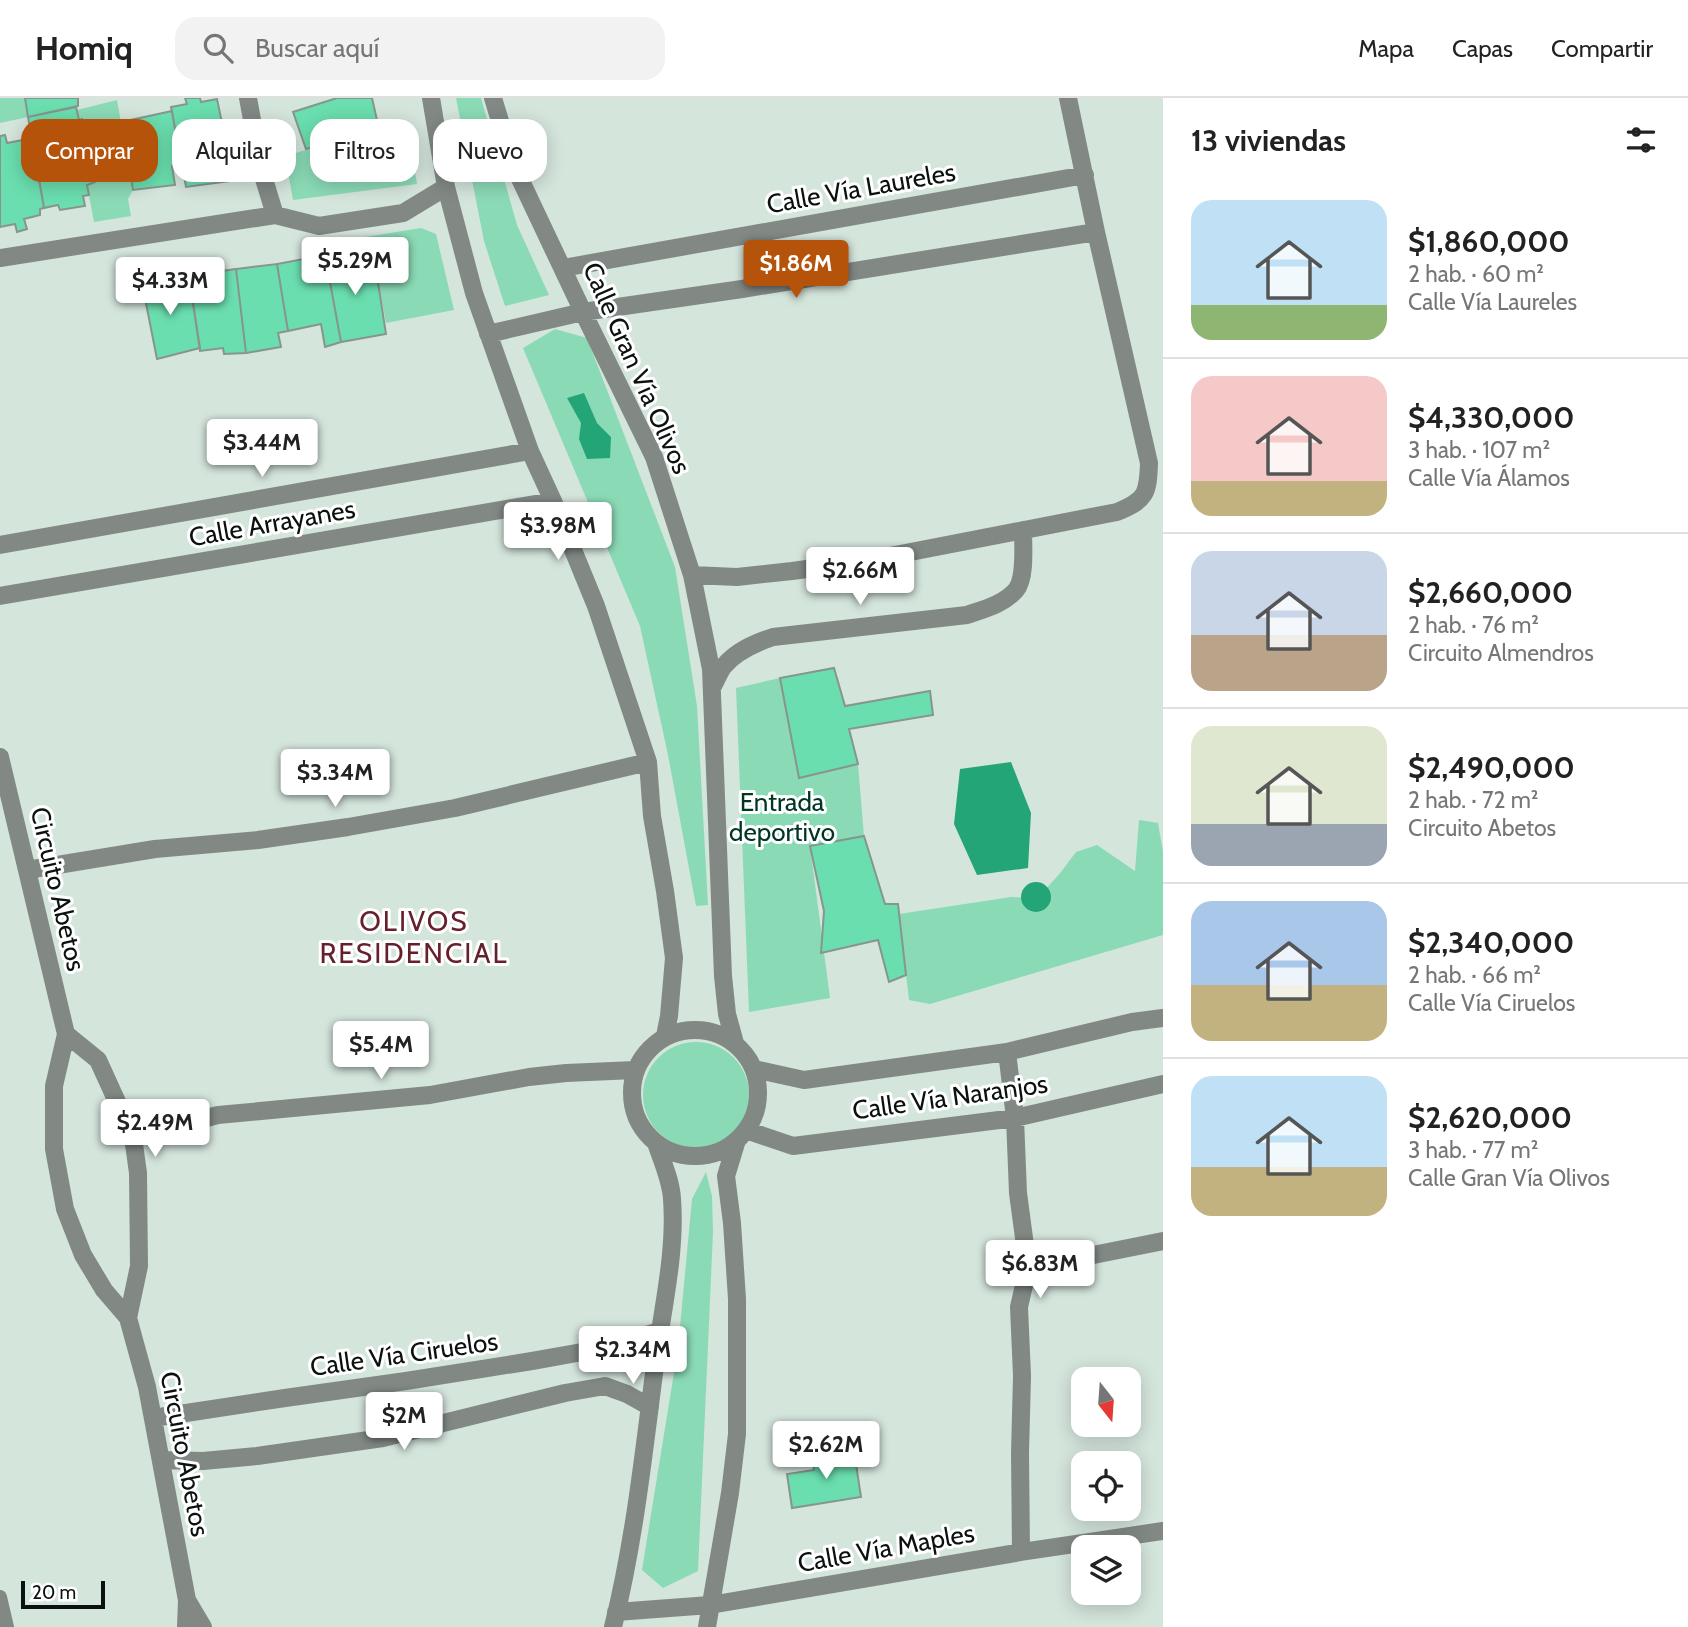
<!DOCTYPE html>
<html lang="es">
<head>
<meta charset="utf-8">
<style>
  :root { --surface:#fff; --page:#f2f2f2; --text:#222; --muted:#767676; --line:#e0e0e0; --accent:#b45309 }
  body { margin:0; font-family:Cabin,sans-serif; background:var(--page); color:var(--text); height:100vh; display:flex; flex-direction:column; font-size:26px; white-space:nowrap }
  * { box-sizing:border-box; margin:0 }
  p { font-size:23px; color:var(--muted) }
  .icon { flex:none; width:38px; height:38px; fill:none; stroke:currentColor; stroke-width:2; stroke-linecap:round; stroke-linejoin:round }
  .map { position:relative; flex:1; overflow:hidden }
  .drawer { display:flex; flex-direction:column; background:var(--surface); width:525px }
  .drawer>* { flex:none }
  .guide { position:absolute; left:21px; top:21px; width:665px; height:63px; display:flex; gap:14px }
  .needle { width:46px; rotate:163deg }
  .buttons { position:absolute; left:1071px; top:1269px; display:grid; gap:14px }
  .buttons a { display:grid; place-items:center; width:70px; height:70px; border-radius:14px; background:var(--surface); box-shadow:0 4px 18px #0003; font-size:35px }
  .scale { position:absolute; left:21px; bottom:18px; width:84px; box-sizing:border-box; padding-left:7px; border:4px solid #0b110e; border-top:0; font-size:19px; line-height:24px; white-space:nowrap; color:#0b110e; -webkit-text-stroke:5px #fff; paint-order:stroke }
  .price { position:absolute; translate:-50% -60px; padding:0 16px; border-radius:7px; background:#fff; color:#222; font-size:23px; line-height:46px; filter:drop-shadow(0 2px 4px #0008) }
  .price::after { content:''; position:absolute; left:50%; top:42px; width:21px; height:16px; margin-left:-10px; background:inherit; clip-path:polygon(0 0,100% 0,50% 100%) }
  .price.selected { background:var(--accent); color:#fff }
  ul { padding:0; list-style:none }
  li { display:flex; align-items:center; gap:21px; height:175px; padding:0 28px }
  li+li { border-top:2px solid var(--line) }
  li span { display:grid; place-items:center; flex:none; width:196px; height:140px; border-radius:21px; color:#555 }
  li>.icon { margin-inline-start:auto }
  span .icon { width:84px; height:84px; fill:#fffc; stroke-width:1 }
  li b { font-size:30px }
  h2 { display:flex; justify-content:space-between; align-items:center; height:84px; padding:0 28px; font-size:30px }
  .pill { padding:0 24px; border-radius:21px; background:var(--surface); box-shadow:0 4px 18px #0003; font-size:24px; line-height:63px }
  .pill.selected { background:var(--accent); color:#fff }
  header { display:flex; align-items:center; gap:42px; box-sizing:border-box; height:98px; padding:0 35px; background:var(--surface); border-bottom:2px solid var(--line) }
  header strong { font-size:33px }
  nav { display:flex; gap:38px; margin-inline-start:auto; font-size:24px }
  .search { width:490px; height:63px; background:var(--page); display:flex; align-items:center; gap:18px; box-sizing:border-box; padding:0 24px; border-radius:21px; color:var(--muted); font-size:26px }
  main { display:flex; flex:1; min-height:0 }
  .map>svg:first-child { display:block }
  .green { fill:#8bdab6 }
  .water { fill:#24a578 }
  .building { fill:#6adeae; stroke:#86968e; stroke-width:2 }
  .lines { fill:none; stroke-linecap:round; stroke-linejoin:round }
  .service { stroke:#828985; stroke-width:14 }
  .minor { stroke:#828985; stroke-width:18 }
  .labels { text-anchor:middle; stroke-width:6; stroke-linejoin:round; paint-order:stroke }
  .street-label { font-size:26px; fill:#0b110e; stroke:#fff }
  .park-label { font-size:26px; fill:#003624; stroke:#fff }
  .neighbourhood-label { font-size:28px; letter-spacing:2px; fill:#66202c; stroke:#fff }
</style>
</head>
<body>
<header>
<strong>Homiq</strong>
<div class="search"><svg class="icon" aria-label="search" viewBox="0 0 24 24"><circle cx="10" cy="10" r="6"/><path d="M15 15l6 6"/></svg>Buscar aquí</div>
<nav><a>Mapa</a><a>Capas</a><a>Compartir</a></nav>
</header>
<main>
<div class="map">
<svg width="1163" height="1529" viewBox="0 0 1163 1529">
  <rect width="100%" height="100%" fill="#d4e5dc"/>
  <path class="green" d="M0,0H25L28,19L0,25Z
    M456,0H481L517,127L549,197L505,208L484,143Z
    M117,2L133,92L128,101L131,118L94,124L87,87L95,84L82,22H79L77,12Z
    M407,28L417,86L293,102L285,58L379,31Z
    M421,130L436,136L454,212L386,225L376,171H369L359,140Z
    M555,231L587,240L675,469L697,608L708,807L696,808L668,657L640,528L523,250Z
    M780,580L799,680L858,666L864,738L810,748L830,900L749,914L736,590Z
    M1139,722L1158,725L1163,754V837L930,906L909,902L899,816L1011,799L1038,800L1061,774L1076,754L1097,747L1135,773Z
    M643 997a53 53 0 1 1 106 0a53 53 0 1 1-106 0Z
    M706,1074L712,1098L713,1134L698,1473L663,1490L642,1472L678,1250L692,1101Z"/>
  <path class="water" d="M584,295L597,325L611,339L610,360L587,361L579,341L581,325L567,300Z
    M1011,664L1031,715L1028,770L977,777L954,726L960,671Z
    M1021 799a15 15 0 1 1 30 0a15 15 0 1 1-30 0Z"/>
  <path class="building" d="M25,0H78V8L28,19Z
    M185,0H200L201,4L217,1L222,25L208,30L212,53L226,52L231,83L186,89L171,9L187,6Z
    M337,0H372L379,31L306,51L293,14Z
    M76,9L79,22L82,21L95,84L87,87L89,97L83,98L85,108L60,112L58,107L44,110L28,19Z
    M172,13L181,66L172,68L175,87L133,92L121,24Z
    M5,37L7,45L23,42L26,53L34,51L44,110L40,111V117L24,121L27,131L17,134L15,126L0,129V38Z
    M357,149L362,172L376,171L386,236L341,244L325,157Z
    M325,157L341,244L325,249L321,226L288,233L277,166Z
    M277,166L288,233L278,235L281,249L246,255L236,171Z
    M236,171L246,255L224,256L223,250L200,253L192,199L198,197L195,177Z
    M161,176L163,183L171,182L174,195L191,192L200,250L157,261L141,180Z
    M834,570L845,608L930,593L933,617L849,631L858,666L799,680L780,580Z
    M864,738L885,806H898L906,877L889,884L878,842L821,855L824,813L810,748Z
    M854,1353L861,1399L792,1410L787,1376L814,1372L812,1359Z"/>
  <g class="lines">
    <path class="service" d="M0,1499L7,1529"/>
    <path class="minor" d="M248,0L261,71L275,117
      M431,0L446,89L474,195L530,353L553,403L596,508L648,664L652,718L665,793L674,860L669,918L665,938
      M493,0L513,66L583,214L654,359L692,477L711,571L723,878L727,916L735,945
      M0,160L275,117L319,128L403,115L446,89
      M563,170L1085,77
      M488,236L583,214L742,191L1096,134
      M0,447L530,353
      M692,477L737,479L792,473L859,464L1117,414C1146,402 1148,396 1149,365L1096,134L1068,0
      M0,498L553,403
      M712,590C716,583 719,575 723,569C736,553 755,545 773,539L967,517C984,511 1004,506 1016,492C1026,480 1023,447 1023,432
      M0,659L66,936L54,988V1051L65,1111L83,1157L104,1192L128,1220L147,1289L187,1502L186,1529
      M27,772L155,751L258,742L348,729L455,710L648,664
      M632 995a63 63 0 1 1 126 0a63 63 0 1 1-126 0Z
      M66,936L98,962L133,1039L138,1075L139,1168L128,1220
      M1007,954L1015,1020L1018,1095L1028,1170L1019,1209L1022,1278L1020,1355L1021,1454
      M754,971L804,982L1007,954L1132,924L1163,920
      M746,1032L793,1048L1015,1020L1163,986
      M133,1039L218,1017L430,997L529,979L566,975L635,972
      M1028,1170L1163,1143
      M153,1320L285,1300L406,1283L532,1263L599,1251L660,1233
      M161,1362L203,1363L257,1358L383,1340L565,1295L605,1288L627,1296L650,1309
      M187,1502L203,1529
      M616,1514L710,1507L1021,1454L1163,1433
      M613,1529C635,1441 644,1351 656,1260C663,1208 676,1154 672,1101C671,1082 662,1063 656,1045
      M707,1529L730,1395L737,1336V1201L732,1125L726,1078L737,1042"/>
  </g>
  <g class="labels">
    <g class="street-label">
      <text transform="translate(861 90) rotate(-10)" y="9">Calle Vía Laureles</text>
      <text transform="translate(637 270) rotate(66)" y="9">Calle Gran Vía Olivos</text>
      <text transform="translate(272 425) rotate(-10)" y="9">Calle Arrayanes</text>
      <text transform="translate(58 791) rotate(77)" y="9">Circuito Abetos</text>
      <text transform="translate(950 999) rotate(-8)" y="9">Calle Vía Naranjos</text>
      <text transform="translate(404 1256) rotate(-8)" y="9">Calle Vía Ciruelos</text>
      <text transform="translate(185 1356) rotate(79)" y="9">Circuito Abetos</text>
      <text transform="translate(886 1450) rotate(-10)" y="9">Calle Vía Maples</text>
    </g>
    <g class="park-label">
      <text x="782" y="713">Entrada<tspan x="782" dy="30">deportivo</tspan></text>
    </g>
    <g class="neighbourhood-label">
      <text x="414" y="833">OLIVOS<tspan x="414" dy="32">RESIDENCIAL</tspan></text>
    </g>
  </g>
</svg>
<div class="buttons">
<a><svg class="needle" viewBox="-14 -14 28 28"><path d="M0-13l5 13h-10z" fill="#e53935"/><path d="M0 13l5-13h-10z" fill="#767676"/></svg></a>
<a><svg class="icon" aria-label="locate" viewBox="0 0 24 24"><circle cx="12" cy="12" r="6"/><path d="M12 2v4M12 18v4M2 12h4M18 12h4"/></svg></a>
<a><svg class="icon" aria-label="layers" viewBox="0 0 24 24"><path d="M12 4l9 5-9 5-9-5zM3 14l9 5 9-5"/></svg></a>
</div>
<div class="scale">20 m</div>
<b class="price" style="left:355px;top:199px">$5.29M</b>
<b class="price selected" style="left:796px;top:202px">$1.86M</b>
<b class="price" style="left:170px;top:219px">$4.33M</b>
<b class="price" style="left:262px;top:381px">$3.44M</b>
<b class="price" style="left:558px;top:464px">$3.98M</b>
<b class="price" style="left:860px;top:509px">$2.66M</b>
<b class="price" style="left:335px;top:711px">$3.34M</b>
<b class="price" style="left:381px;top:983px">$5.4M</b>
<b class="price" style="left:155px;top:1061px">$2.49M</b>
<b class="price" style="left:1040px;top:1202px">$6.83M</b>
<b class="price" style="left:633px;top:1288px">$2.34M</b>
<b class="price" style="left:404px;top:1354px">$2M</b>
<b class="price" style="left:826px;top:1383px">$2.62M</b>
<div class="guide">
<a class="pill selected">Comprar</a>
<a class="pill">Alquilar</a>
<a class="pill">Filtros</a>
<a class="pill">Nuevo</a>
</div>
</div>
<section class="drawer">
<h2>13 viviendas<svg class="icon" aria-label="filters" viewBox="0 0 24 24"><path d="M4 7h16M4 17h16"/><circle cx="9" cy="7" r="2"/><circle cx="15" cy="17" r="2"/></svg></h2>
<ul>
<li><span style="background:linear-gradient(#bfe0f5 75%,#8fb573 0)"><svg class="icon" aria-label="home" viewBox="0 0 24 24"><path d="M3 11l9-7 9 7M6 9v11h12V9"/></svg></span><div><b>$1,860,000</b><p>2 hab. · 60 m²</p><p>Calle Vía Laureles</p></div></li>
<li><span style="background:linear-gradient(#f6c9c9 75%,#c2b280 0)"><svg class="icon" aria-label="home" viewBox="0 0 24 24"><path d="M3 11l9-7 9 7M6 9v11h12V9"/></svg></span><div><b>$4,330,000</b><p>3 hab. · 107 m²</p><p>Calle Vía Álamos</p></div></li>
<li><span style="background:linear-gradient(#c9d6e8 60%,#b9a48a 0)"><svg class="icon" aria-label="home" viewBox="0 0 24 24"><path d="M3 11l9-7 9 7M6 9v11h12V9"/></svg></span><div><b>$2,660,000</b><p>2 hab. · 76 m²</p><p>Circuito Almendros</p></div></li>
<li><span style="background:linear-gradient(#dfe7d0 70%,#9aa5b1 0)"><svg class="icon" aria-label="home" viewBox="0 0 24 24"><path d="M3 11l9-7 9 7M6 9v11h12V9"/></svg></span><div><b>$2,490,000</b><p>2 hab. · 72 m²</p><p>Circuito Abetos</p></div></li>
<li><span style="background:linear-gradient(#a9c7e8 60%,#c2b280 0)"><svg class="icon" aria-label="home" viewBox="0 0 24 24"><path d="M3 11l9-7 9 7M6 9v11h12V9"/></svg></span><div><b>$2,340,000</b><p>2 hab. · 66 m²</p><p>Calle Vía Ciruelos</p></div></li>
<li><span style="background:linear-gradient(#bfe0f5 65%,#c2b280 0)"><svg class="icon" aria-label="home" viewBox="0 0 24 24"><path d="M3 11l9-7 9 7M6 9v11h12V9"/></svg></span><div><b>$2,620,000</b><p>3 hab. · 77 m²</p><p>Calle Gran Vía Olivos</p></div></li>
</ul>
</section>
</main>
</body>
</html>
